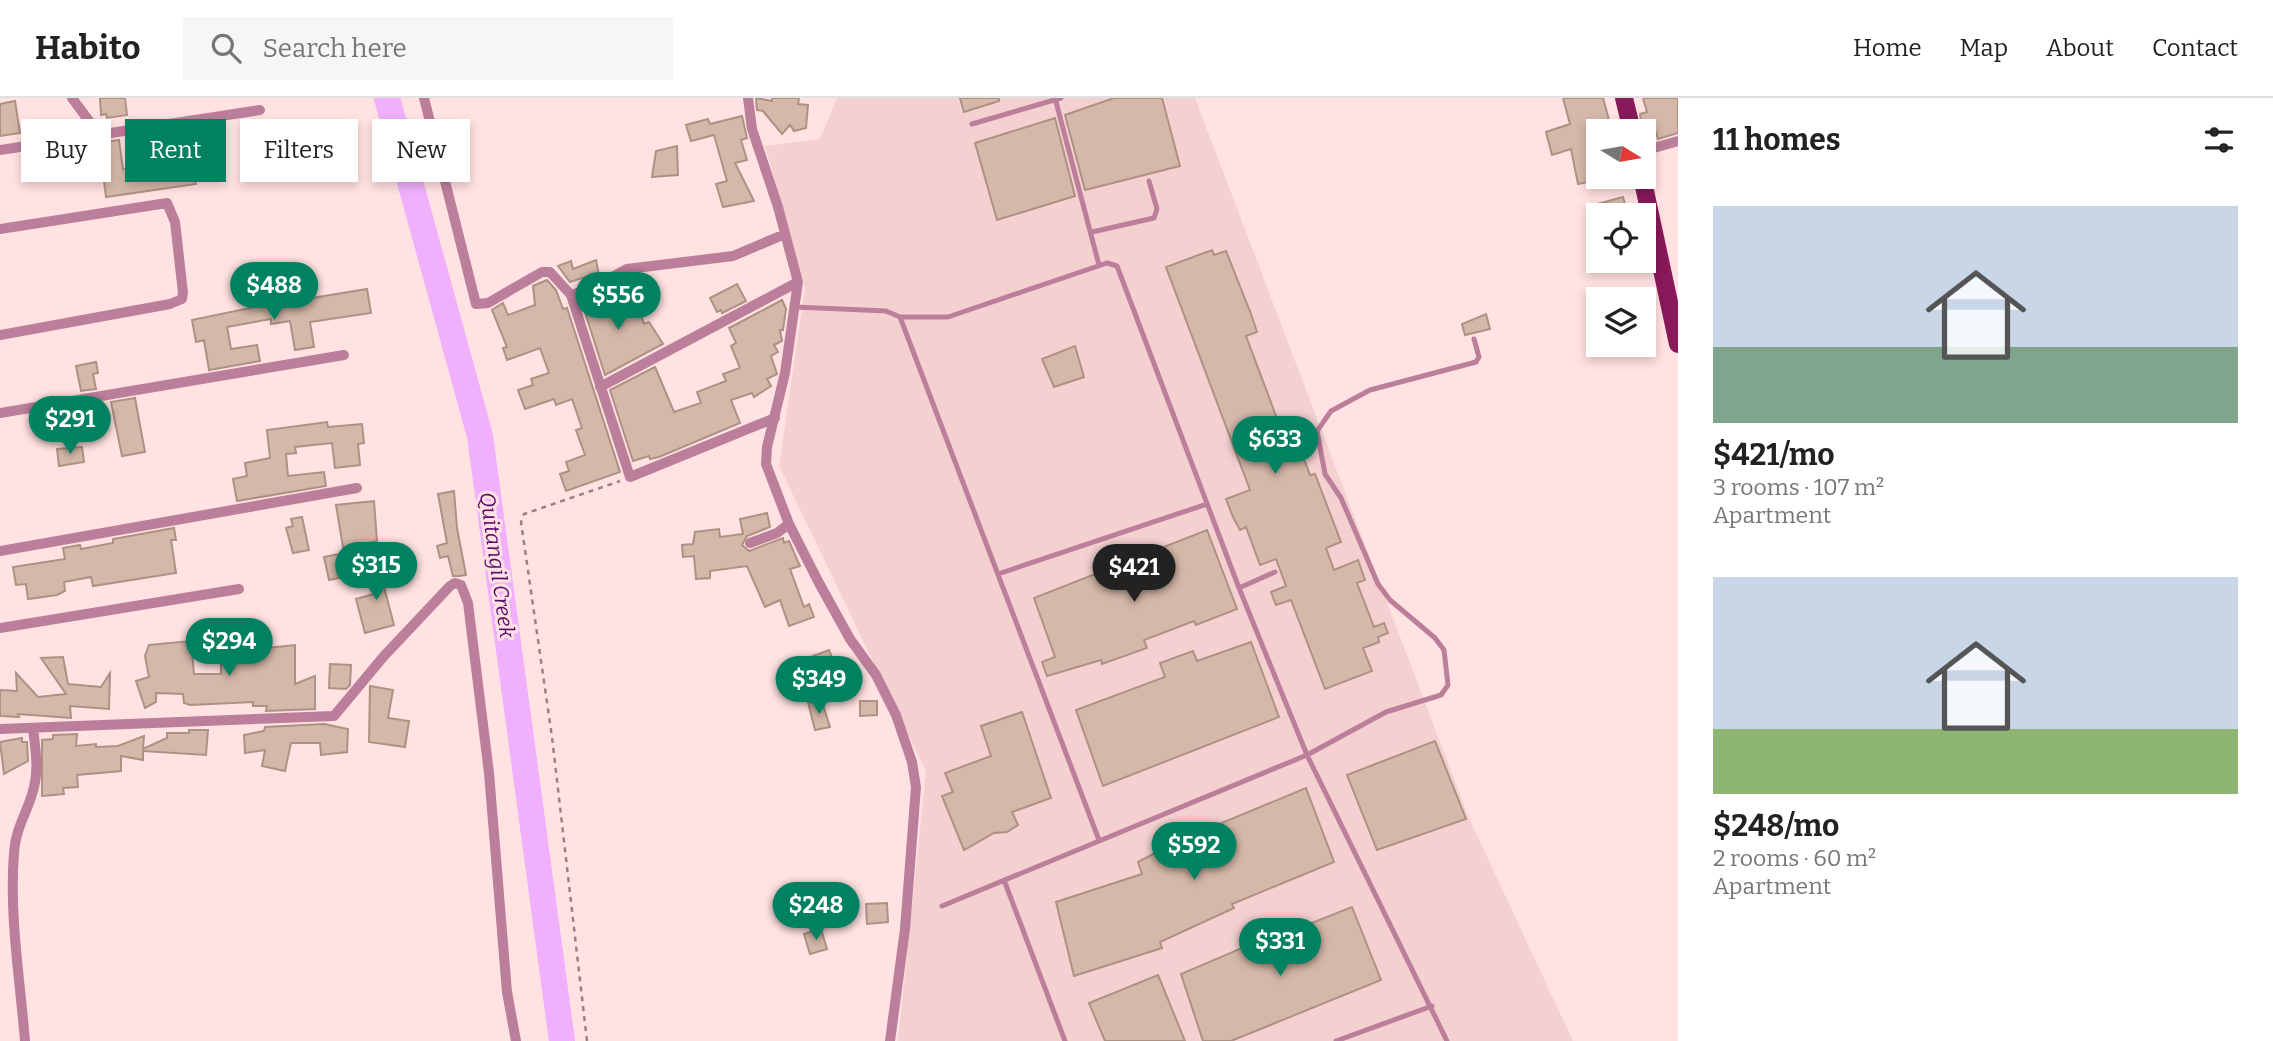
<!DOCTYPE html>
<html lang="en">
<head>
<meta charset="utf-8">
<style>
  :root { --surface:#fff; --page:#f6f6f6; --text:#222; --muted:#767676; --line:#e0e0e0; --accent:#008161 }
  body { margin:0; font-family:Bitter,serif; background:var(--page); color:var(--text); height:100vh; display:flex; flex-direction:column; font-size:26px; white-space:nowrap }
  * { box-sizing:border-box; margin:0 }
  p { font-size:23px; color:var(--muted) }
  .icon { flex:none; width:38px; height:38px; fill:none; stroke:currentColor; stroke-width:2; stroke-linecap:round; stroke-linejoin:round }
  .map { position:relative; flex:1; overflow:hidden }
  .sheet { display:flex; flex-direction:column; background:var(--surface); width:595px }
  .sheet>* { flex:none }
  .hud { position:absolute; left:21px; top:21px; width:665px; height:63px; display:flex; gap:14px }
  .needle { width:46px; rotate:101deg }
  .controls { position:absolute; left:1586px; top:21px; display:grid; gap:14px }
  .controls a { display:grid; place-items:center; width:70px; height:70px; border-radius:0px; background:var(--surface); box-shadow:0 4px 10px #0003; font-size:35px }
  .price { position:absolute; translate:-50% -60px; padding:0 16px; border-radius:24px; background:var(--accent); color:#fff; font-size:23px; line-height:46px; filter:drop-shadow(0 2px 4px #0008) }
  .price::after { content:''; position:absolute; left:50%; top:42px; width:21px; height:16px; margin-left:-10px; background:inherit; clip-path:polygon(0 0,100% 0,50% 100%) }
  .price.current { background:#222; color:#fff }
  ul { padding:0; list-style:none }
  li { display:grid; align-content:center; gap:14px; height:371px; padding:0 35px }
  li span { display:grid; place-items:center; height:217px; border-radius:0px; color:#555 }
  li>.icon { margin-inline-start:auto }
  span .icon { width:126px; height:126px; fill:#fffc; stroke-width:1 }
  li b { font-size:30px }
  h2 { display:flex; justify-content:space-between; align-items:center; height:84px; padding:0 35px; font-size:30px }
  .tag { padding:0 24px; border-radius:0px; background:var(--surface); box-shadow:0 4px 10px #0003; font-size:24px; line-height:63px }
  .tag.current { background:var(--accent); color:#fff }
  header { display:flex; align-items:center; gap:42px; box-sizing:border-box; height:98px; padding:0 35px; background:var(--surface); border-bottom:2px solid var(--line) }
  header strong { font-size:33px }
  nav { display:flex; gap:38px; margin-inline-start:auto; font-size:24px }
  .search { width:490px; height:63px; background:var(--page); display:flex; align-items:center; gap:18px; box-sizing:border-box; padding:0 24px; border-radius:0px; color:var(--muted); font-size:26px }
  main { display:flex; flex:1; min-height:0 }
  .map>svg:first-child { display:block }
  .built { fill:#f4d1d0 }
  .lines { fill:none; stroke-linecap:round; stroke-linejoin:round }
  .river { stroke:#f0b0fd; stroke-width:26 }
  .building { fill:#d5b8a9; stroke:#ad9283; stroke-width:2 }
  .path { stroke:#988383; stroke-width:2.5; stroke-dasharray:5 5; stroke-linecap:butt }
  .service { stroke:#bc7f9b; stroke-width:5 }
  .minor { stroke:#bc7f9b; stroke-width:10 }
  .primary { stroke:#88195a; stroke-width:18 }
  .labels { text-anchor:middle; stroke-width:6; stroke-linejoin:round; paint-order:stroke }
  .water-label { font-size:21px; font-style:italic; fill:#5a0968; stroke:#ffe2e1 }
</style>
</head>
<body>
<header>
<strong>Habito</strong>
<div class="search"><svg class="icon" aria-label="search" viewBox="0 0 24 24"><circle cx="10" cy="10" r="6"/><path d="M15 15l6 6"/></svg>Search here</div>
<nav><a>Home</a><a>Map</a><a>About</a><a>Contact</a></nav>
</header>
<main>
<div class="map">
<svg width="1678" height="943" viewBox="0 0 1678 943">
  <rect width="100%" height="100%" fill="#ffe2e1"/>
  <path class="built" d="M837,0H1195L1469,720L1573,943H898L926,673L779,368L805,190L765,48L820,41Z"/>
  <g class="lines">
    <path class="river" d="M387,0L480,338L562,943"/>
  </g>
  <path class="building" d="M100,0H125L127,17L107,20L106,16L101,17Z
    M756,0L772,3V0H799L798,6L808,7L806,30L794,33L790,27L782,36L763,13L757,12Z
    M960,0H999V3L964,14Z
    M1114,0H1162L1180,68L1085,92L1065,17Z
    M1563,0H1603L1612,33H1598V82L1578,86L1571,51L1552,57L1546,34L1570,26Z
    M1643,0H1678V35L1658,41L1656,35L1643,38L1640,16L1647,14Z
    M15,3L20,35L0,38V6Z
    M742,18L747,40L741,42L747,62L735,65L754,103L723,109L716,86L727,83L714,37L691,43L686,27L708,21L710,26Z
    M1055,20L1075,98L997,122L975,45Z
    M119,42L123,71L177,63L179,75L194,73L196,86L106,99L102,67L81,69L79,48Z
    M677,48L678,77L652,79L656,53Z
    M1623,99L1628,117H1593L1590,108Z
    M1212,152L1214,157L1226,153L1251,216L1257,234L1246,238L1284,339L1299,333L1306,351L1301,353L1310,377L1315,376L1341,444L1326,450L1334,472L1358,462L1365,482L1357,485L1374,529L1384,525L1388,535L1378,539L1379,544L1363,550L1372,573L1325,591L1291,502L1276,507L1271,494L1286,488L1276,461L1260,467L1246,429L1240,432L1233,419L1226,401L1250,392L1166,169Z
    M596,162L599,177L586,184L585,179L570,184L558,168L571,163L573,171Z
    M547,182L556,192L563,211L567,210L620,374L566,393L560,376L569,373L566,364L585,357L576,332L582,330L572,301L556,307L554,301L525,311L518,292L533,287L531,281L549,275L540,250L507,262L503,250L507,249L492,212L503,205L508,217L535,207L533,188Z
    M285,184L288,204L367,191L371,215L310,224L314,249L295,252L290,223L271,226V221L227,229L231,251L257,247L260,263L209,272L204,242L196,244L192,222L260,208L257,192Z
    M737,186L746,203L722,215L721,212L717,214L710,200Z
    M604,192L606,199L620,195L626,216L640,214L644,226L649,224L663,246L605,277L583,208L592,205L590,199Z
    M782,202L786,211L783,232H780L782,243L774,247L778,254L771,258L777,276L767,281L771,288L754,299L752,295L731,302L740,325L659,359L650,361L649,358L633,363L610,292L655,269L674,314L701,305L697,294L726,283L723,276L740,270L731,248L736,245L729,230Z
    M1486,216L1490,231L1465,237L1462,226Z
    M1075,248L1084,279L1054,289L1042,261Z
    M96,264L98,275L93,276L96,291L81,293L76,268Z
    M135,300L145,354L122,358L111,304Z
    M327,324L328,329L362,326L364,345L358,346L360,367L335,370L332,345L295,349L296,355L286,356L288,378L324,374L326,388L237,403L233,381L247,378L245,365L270,360L267,332Z
    M82,349L84,364L59,368L57,351Z
    M454,393L457,430L466,477L459,478H453L448,458L440,460L437,448L447,445L438,396Z
    M374,403L377,443L361,446L367,474L329,482L324,459L344,455L336,407Z
    M767,415L770,429L747,438L742,447L749,453L783,440L784,445L789,443L800,468L790,471L804,509L809,506L814,519L789,528L780,502L765,509L747,468L710,473V480L696,481L694,458L683,459L682,447L693,446L695,434L719,431L720,439L743,436L740,421Z
    M302,419L309,452L293,455L286,430L293,428L291,421Z
    M174,430L176,442H171L176,475L93,488L91,479L64,484L65,493L57,497L28,501L26,486L16,487L13,469L65,461L63,450L80,447L81,451L113,445V441Z
    M1207,432L1237,511L1196,527L1194,523L1144,542L1147,550L1102,566L1101,562L1047,578L1042,564L1055,559L1034,500Z
    M384,465L388,488L384,489L394,527L365,535L356,501L374,496L368,469Z
    M251,535L268,537L266,550L295,547V586L315,578V611L266,613L267,608H253V604L190,607L184,605L183,596L156,595V604L145,610L136,583L149,579L145,558L149,547L191,543L194,576H221V565H246Z
    M1251,544L1279,619L1103,688L1076,612L1165,579L1160,565L1193,553L1197,563Z
    M829,552L833,562L829,564L837,585L821,591L810,559Z
    M63,559L68,586L101,589L110,575L109,611L70,608L71,620L18,616L19,619L0,618V592L17,593L16,575L38,599L66,596L41,560Z
    M330,566L351,567L350,587L346,591L329,590Z
    M370,588L393,592L388,620L409,623L405,649L369,644Z
    M860,603H877V617L860,618Z
    M808,604H822L830,629L815,632Z
    M1022,614L1051,700L1012,714L1018,727L1007,734L994,735L964,752L942,698L953,694L945,675L991,658L981,628Z
    M324,626L348,631L347,654L321,657L320,645H291L285,673L262,668L265,652L245,655L244,637L264,633L265,629Z
    M189,632H208L206,657L143,653V662L121,658V673L77,677L78,689L63,690L64,696L42,698V642L53,641V637L77,636L76,648L96,646V649L118,648L144,638L143,651L167,640V635H189Z
    M22,640V644H27L28,663L4,676L0,644Z
    M1435,643L1466,721L1377,752L1347,677Z
    M1306,690L1334,764L1232,806L1234,810L1160,844L1162,850L1074,878L1056,804L1142,776L1138,764L1204,729L1205,732Z
    M887,805L888,824L867,826L866,806Z
    M1352,809L1381,882L1231,943H1203L1181,876L1263,841L1264,844Z
    M821,831L827,851L810,856L804,836Z
    M1158,877L1185,943H1105L1089,905Z"/>
  <g class="lines">
    <path class="path" d="M587,943L552,639L521,424L524,416L620,383"/>
    <path class="service" d="M1055,0L1099,167
      M972,26L1061,0
      M1092,134L1154,120L1157,111L1149,83
      M795,209L886,213L900,219L1099,742
      M900,219H948L1107,165L1117,168L1239,490L1307,657L1447,943
      M998,476L1207,406
      M1239,490L1275,474
      M1004,782L1065,943
      M942,808L1307,657L1386,614L1441,597L1448,587L1444,552L1435,540L1390,502L1378,486L1341,400L1325,376L1317,333L1331,313L1370,292L1476,264L1479,259L1474,241
      M1336,943L1432,908"/>
    <path class="minor" d="M72,0L98,35
      M424,0L476,206L488,205L542,174H550L571,197
      M748,0L752,31L778,109L798,184L785,275L767,349L766,366L789,426L819,485L850,541L876,577L896,617L912,664L916,689L905,831L890,943
      M0,52L260,12
      M1643,53L1678,43
      M0,131L167,105L175,124L183,195L182,201L170,206L0,237
      M600,289L798,184
      M0,315L344,257
      M775,320L630,379L571,197L590,191L627,171L733,158L785,136
      M750,445L777,435L789,426
      M0,453L357,390
      M0,530L239,491
      M0,631L334,618L384,558L450,488L455,485L461,487L468,505L489,675L507,894L516,943
      M25,943C20,881 9,817 14,755C15,730 29,712 34,689C39,670 35,649 33,630"/>
    <path class="primary" d="M1624,0L1632,33
      M1642,79L1678,246"/>
  </g>
  <g class="labels">
    <g class="water-label">
      <text transform="translate(497 467) rotate(82)" y="7">Quitangil Creek</text>
    </g>
  </g>
</svg>
<div class="controls">
<a><svg class="needle" viewBox="-14 -14 28 28"><path d="M0-13l5 13h-10z" fill="#e53935"/><path d="M0 13l5-13h-10z" fill="#767676"/></svg></a>
<a><svg class="icon" aria-label="locate" viewBox="0 0 24 24"><circle cx="12" cy="12" r="6"/><path d="M12 2v4M12 18v4M2 12h4M18 12h4"/></svg></a>
<a><svg class="icon" aria-label="layers" viewBox="0 0 24 24"><path d="M12 4l9 5-9 5-9-5zM3 14l9 5 9-5"/></svg></a>
</div>
<b class="price" style="left:274px;top:224px">$488</b>
<b class="price" style="left:618px;top:234px">$556</b>
<b class="price" style="left:70px;top:358px">$291</b>
<b class="price" style="left:1275px;top:378px">$633</b>
<b class="price" style="left:376px;top:504px">$315</b>
<b class="price current" style="left:1134px;top:506px">$421</b>
<b class="price" style="left:229px;top:580px">$294</b>
<b class="price" style="left:819px;top:618px">$349</b>
<b class="price" style="left:1194px;top:784px">$592</b>
<b class="price" style="left:816px;top:844px">$248</b>
<b class="price" style="left:1280px;top:880px">$331</b>
<div class="hud">
<a class="tag">Buy</a>
<a class="tag current">Rent</a>
<a class="tag">Filters</a>
<a class="tag">New</a>
</div>
</div>
<section class="sheet">
<h2>11 homes<svg class="icon" aria-label="filters" viewBox="0 0 24 24"><path d="M4 7h16M4 17h16"/><circle cx="9" cy="7" r="2"/><circle cx="15" cy="17" r="2"/></svg></h2>
<ul>
<li><span style="background:linear-gradient(#c9d6e8 65%,#7fa58c 0)"><svg class="icon" aria-label="home" viewBox="0 0 24 24"><path d="M3 11l9-7 9 7M6 9v11h12V9"/></svg></span><div><b>$421/mo</b><p>3 rooms · 107 m²</p><p>Apartment</p></div></li>
<li><span style="background:linear-gradient(#c9d6e8 70%,#8fb573 0)"><svg class="icon" aria-label="home" viewBox="0 0 24 24"><path d="M3 11l9-7 9 7M6 9v11h12V9"/></svg></span><div><b>$248/mo</b><p>2 rooms · 60 m²</p><p>Apartment</p></div></li>
</ul>
</section>
</main>
</body>
</html>
